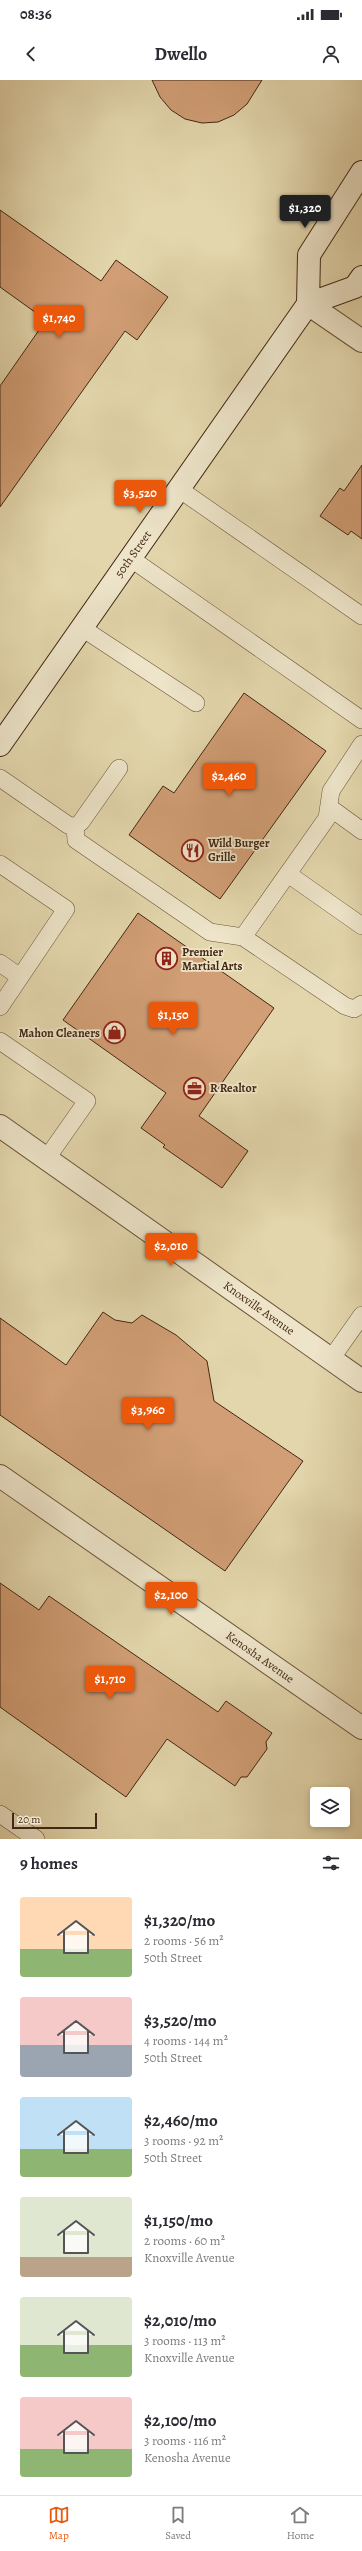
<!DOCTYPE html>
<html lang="en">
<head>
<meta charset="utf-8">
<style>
  :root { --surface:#fff; --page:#f2f2f3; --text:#2b2b33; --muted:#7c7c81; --line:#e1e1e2; --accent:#ea580c }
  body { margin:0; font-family:Alegreya,serif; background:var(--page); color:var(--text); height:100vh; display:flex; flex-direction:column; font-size:15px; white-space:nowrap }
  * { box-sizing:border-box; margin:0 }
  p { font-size:13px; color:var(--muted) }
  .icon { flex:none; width:22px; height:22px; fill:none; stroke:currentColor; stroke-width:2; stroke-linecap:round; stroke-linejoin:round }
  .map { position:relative; height:1759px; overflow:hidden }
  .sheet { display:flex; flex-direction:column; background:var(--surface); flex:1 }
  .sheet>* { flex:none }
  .tools { position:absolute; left:310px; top:1707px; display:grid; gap:8px }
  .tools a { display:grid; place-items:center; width:40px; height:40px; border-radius:4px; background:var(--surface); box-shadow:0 2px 6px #0003; font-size:20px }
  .scale { position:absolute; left:12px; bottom:10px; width:85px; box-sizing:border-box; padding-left:4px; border:2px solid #432713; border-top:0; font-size:11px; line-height:14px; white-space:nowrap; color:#432713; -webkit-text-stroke:3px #ede4c9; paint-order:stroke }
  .price { position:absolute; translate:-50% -34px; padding:0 9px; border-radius:4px; background:var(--accent); color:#fff; font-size:13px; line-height:26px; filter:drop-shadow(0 1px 2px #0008) }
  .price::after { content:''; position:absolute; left:50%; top:24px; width:12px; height:9px; margin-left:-6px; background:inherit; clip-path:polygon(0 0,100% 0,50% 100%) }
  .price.active { background:#222; color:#fff }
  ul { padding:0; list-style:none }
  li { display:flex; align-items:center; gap:12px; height:100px; padding:0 20px }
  li span { display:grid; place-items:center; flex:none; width:112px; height:80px; border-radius:4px; color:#555 }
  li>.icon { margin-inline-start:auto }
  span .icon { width:48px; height:48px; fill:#fffc; stroke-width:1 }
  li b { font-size:17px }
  h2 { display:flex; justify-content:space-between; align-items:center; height:48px; padding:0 20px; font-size:17px }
  .status { display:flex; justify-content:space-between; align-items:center; height:28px; padding:0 20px; background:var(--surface); direction:ltr }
  .status svg { height:11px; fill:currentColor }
  header { display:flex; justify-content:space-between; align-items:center; height:52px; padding:0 20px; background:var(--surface); font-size:18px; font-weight:700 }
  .tab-bar { display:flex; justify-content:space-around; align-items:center; height:56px; border-top:1px solid var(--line); background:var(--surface); font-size:11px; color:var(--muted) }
  .tab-bar a { display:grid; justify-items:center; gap:2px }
  .tab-bar .active { color:var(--accent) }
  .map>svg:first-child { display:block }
  .building { fill:#d19e75; stroke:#432713 }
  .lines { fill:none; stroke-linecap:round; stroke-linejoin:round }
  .lane-casing { stroke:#6b5339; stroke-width:18 }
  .street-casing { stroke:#6b5339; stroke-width:24 }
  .secondary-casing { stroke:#432713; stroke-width:24 }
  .lane { stroke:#ede4c9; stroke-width:17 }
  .street { stroke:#ede4c9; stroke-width:22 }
  .secondary { stroke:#ede4c9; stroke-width:22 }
  .labels { text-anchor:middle; stroke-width:3.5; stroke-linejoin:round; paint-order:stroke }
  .street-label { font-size:12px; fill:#432713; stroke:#ede4c9 }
  .poi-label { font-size:12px; font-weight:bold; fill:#432713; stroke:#ede4c9; text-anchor:start }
</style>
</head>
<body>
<div class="status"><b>08:36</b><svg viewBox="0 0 49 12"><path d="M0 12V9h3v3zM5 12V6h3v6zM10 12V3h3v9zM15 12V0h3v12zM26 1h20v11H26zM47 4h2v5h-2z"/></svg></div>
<header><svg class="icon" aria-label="back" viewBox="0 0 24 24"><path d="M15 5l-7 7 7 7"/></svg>Dwello<svg class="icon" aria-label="person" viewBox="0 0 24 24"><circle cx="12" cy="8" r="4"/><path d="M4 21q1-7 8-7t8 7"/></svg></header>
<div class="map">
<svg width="362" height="1759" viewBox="0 0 362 1759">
  <rect width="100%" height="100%" fill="#e3d6ac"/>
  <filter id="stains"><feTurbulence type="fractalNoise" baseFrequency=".005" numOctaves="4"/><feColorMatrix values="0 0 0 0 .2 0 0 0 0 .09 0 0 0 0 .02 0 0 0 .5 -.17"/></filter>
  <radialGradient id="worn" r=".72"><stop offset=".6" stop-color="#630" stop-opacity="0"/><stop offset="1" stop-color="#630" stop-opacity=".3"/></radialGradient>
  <path class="building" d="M152,0H262L247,24L234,35L218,42L202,43L185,39L171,30L160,17Z
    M0,130L101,201L116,180L168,217L137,260L125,251L0,427V306L46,240L0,207Z
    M362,385V459L351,451L348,455L320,436L340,408L344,411Z
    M244,613L326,671L220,819L129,755L163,706L174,713Z
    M138,833L274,928L199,1036L248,1071L222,1108L163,1067L165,1065L141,1048L166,1013L63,940Z
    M103,1232L115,1240L132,1243L142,1235L176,1255L207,1281L214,1321L303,1381L225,1491L0,1335V1238L66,1285Z
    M0,1503L39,1530L49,1516L218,1632L226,1621L272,1653L266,1662L267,1669L247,1697H241L235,1706L167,1659L126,1717L0,1627Z"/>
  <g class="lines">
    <defs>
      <path id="lane" d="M179,409L362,536
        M130,478L362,640
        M82,548L196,623
        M0,698L68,745L75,747L81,742L119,688
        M329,727L362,751
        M75,747L76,760L210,852L243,857L345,926L354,929L362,924
        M0,784L66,829L0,927
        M288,794L362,846
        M243,857L327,738L331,711L362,664
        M0,883L20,897
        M0,961L87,1021L47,1078
        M331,1279L362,1235
        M0,1734L36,1759"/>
      <path id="street" d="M308,224L362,261
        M0,1046L362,1301
        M0,1396L362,1648"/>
      <path id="secondary" d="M308,224L309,175L362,92
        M0,665L308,224L355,207L362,197"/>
    </defs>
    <use href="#lane" class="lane-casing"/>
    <use href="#street" class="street-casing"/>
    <use href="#secondary" class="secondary-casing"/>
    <use href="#lane" class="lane"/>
    <use href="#street" class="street"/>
    <use href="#secondary" class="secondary"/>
  </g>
  <defs>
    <symbol id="restaurant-ring" viewBox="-11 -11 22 22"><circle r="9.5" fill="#ede4c9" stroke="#8f2418" stroke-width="1.5"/><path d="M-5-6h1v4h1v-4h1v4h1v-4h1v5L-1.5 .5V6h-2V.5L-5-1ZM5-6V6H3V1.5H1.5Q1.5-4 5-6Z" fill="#8f2418"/></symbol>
    <symbol id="building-ring" viewBox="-11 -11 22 22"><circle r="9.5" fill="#ede4c9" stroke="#8f2418" stroke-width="1.5"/><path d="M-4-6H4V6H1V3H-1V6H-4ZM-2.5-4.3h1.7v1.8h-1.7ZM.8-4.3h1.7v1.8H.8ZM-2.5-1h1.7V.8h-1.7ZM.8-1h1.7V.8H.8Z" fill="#8f2418"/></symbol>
    <symbol id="shop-ring" viewBox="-11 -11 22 22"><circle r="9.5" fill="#ede4c9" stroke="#8f2418" stroke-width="1.5"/><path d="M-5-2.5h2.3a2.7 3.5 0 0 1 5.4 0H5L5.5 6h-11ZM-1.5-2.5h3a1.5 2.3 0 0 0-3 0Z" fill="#8f2418"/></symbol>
    <symbol id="office-ring" viewBox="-11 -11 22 22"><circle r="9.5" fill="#ede4c9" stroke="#8f2418" stroke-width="1.5"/><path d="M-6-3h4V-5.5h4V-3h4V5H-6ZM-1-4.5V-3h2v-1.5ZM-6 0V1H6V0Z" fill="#8f2418"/></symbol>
  </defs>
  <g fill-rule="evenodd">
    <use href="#restaurant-ring" x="180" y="758" width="25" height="25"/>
    <use href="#building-ring" x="154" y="866" width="25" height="25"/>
    <use href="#shop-ring" x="102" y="940" width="25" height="25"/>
    <use href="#office-ring" x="182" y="996" width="25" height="25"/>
  </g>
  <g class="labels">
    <g class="street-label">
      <text transform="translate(133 474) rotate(-55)" y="4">50th Street</text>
      <text transform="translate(259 1228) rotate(35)" y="4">Knoxville Avenue</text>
      <text transform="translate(260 1577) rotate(35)" y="4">Kenosha Avenue</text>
    </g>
    <g class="poi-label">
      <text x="208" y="767">Wild Burger<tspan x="208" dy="14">Grille</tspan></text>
      <text x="182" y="876">Premier<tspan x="182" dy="14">Martial Arts</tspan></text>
      <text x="100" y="957" text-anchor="end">Mahon Cleaners</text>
      <text x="210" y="1012">R Realtor</text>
    </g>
  </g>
  <rect width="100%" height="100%" filter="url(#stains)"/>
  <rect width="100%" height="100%" fill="url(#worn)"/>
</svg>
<div class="tools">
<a><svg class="icon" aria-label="layers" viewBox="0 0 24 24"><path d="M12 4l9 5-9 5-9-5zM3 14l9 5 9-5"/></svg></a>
</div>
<div class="scale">20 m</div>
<b class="price active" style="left:305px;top:149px">$1,320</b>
<b class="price" style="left:59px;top:259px">$1,740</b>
<b class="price" style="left:140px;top:434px">$3,520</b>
<b class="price" style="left:229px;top:717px">$2,460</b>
<b class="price" style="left:173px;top:956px">$1,150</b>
<b class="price" style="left:171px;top:1187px">$2,010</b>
<b class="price" style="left:148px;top:1351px">$3,960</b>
<b class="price" style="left:171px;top:1536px">$2,100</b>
<b class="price" style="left:110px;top:1620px">$1,710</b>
</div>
<section class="sheet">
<h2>9 homes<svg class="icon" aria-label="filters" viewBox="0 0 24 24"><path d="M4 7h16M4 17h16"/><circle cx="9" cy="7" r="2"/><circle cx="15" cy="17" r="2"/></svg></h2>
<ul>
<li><span style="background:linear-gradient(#ffd9b3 65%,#8fb573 0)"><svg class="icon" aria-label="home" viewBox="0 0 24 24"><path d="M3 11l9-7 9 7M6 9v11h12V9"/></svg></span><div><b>$1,320/mo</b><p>2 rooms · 56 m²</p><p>50th Street</p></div></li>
<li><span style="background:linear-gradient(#f6c9c9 60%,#9aa5b1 0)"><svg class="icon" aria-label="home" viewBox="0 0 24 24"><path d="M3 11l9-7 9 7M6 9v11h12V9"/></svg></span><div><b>$3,520/mo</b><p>4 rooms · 144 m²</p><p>50th Street</p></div></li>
<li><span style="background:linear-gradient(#bfe0f5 65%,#8fb573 0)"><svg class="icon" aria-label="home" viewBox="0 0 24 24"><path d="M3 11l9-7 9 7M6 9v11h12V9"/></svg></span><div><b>$2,460/mo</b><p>3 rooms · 92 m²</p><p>50th Street</p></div></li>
<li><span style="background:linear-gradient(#dfe7d0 75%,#b9a48a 0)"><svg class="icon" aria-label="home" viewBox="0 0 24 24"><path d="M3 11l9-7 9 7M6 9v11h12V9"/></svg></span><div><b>$1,150/mo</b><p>2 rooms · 60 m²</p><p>Knoxville Avenue</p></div></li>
<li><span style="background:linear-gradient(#dfe7d0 60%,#8fb573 0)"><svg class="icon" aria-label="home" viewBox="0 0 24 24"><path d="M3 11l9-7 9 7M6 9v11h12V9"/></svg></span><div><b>$2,010/mo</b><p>3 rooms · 113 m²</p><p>Knoxville Avenue</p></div></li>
<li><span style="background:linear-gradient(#f6c9c9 65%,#8fb573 0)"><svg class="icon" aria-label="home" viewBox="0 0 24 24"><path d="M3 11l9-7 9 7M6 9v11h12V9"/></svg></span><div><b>$2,100/mo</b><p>3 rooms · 116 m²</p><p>Kenosha Avenue</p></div></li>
</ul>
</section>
<nav class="tab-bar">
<a class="active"><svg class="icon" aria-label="map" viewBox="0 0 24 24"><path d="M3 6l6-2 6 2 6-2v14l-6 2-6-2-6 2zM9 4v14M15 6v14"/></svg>Map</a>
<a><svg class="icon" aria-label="saved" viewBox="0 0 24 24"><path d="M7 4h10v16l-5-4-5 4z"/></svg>Saved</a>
<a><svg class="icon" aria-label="home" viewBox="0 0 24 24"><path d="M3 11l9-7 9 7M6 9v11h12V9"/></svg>Home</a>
</nav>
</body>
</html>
